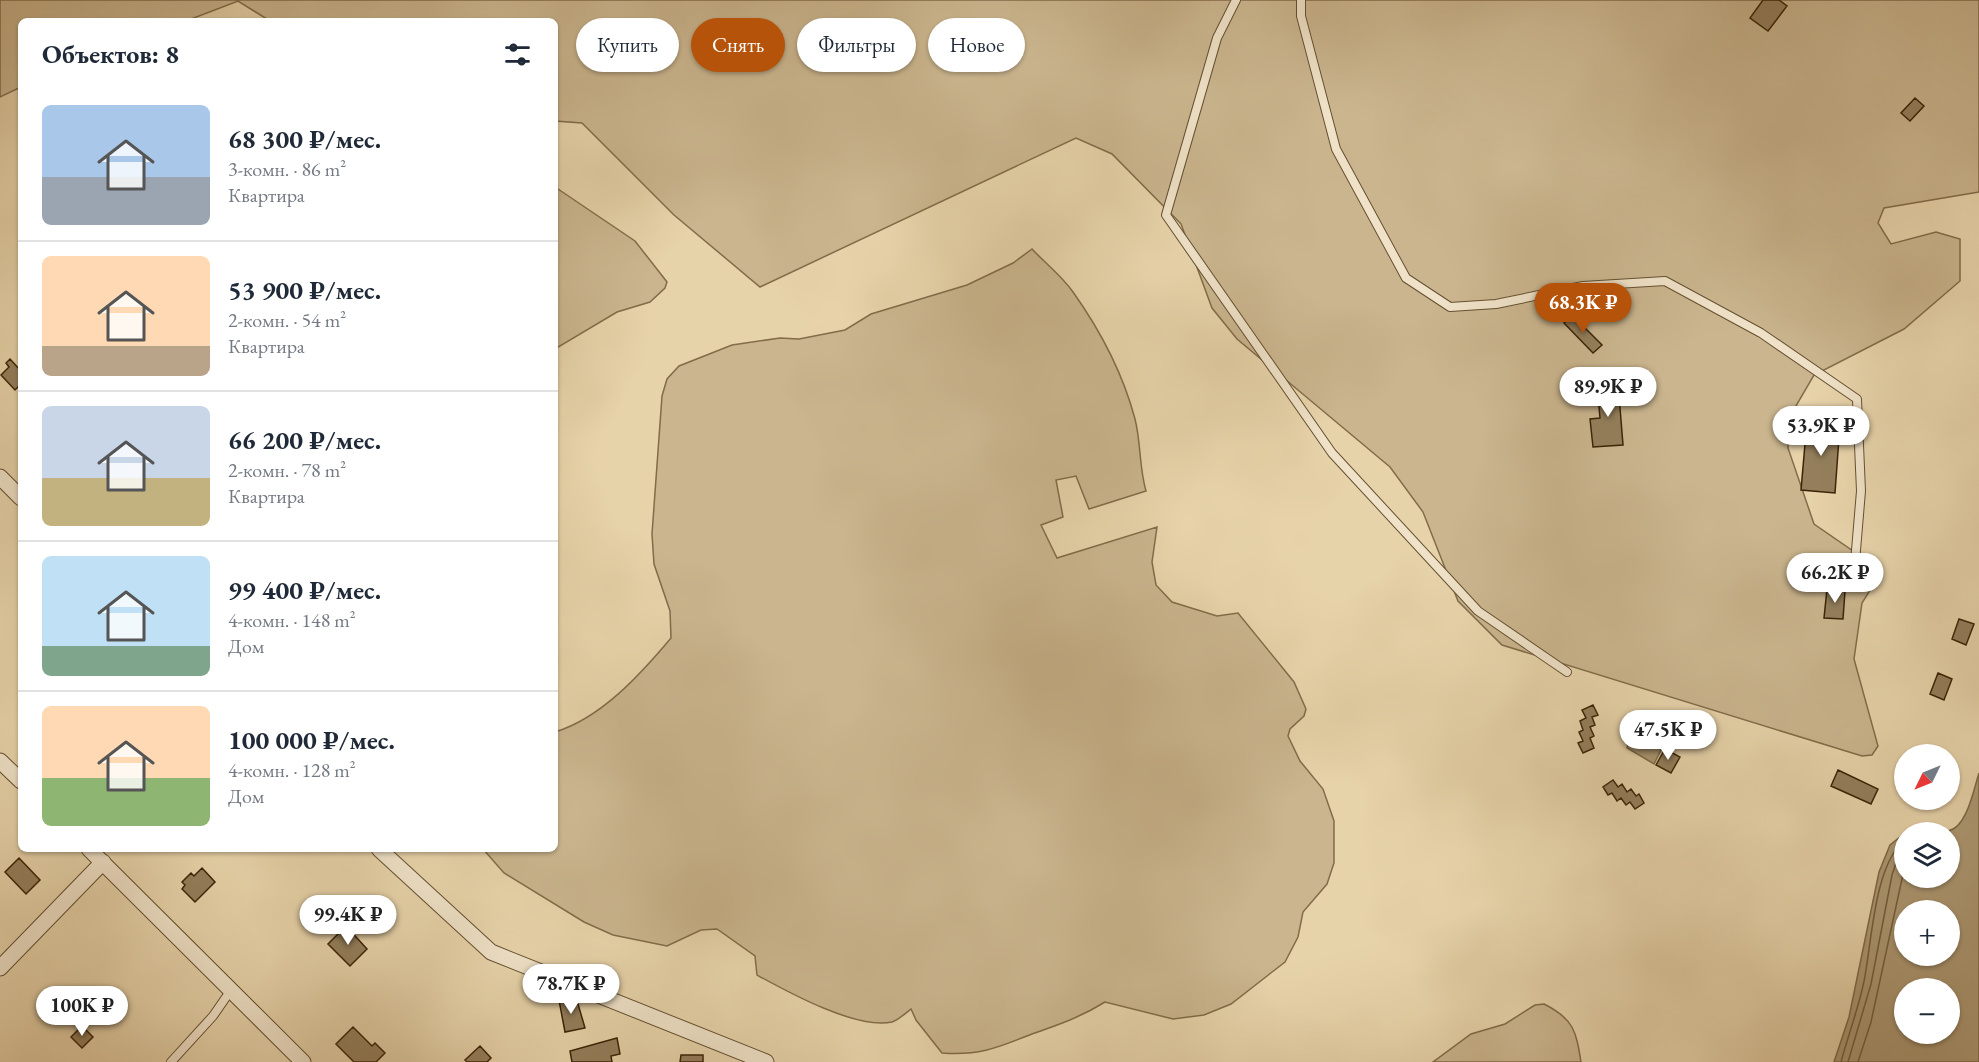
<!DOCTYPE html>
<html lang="ru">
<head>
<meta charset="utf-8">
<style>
  :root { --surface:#fff; --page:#f6f6f7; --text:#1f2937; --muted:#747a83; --line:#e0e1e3; --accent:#b45309 }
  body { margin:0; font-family:"EB Garamond",serif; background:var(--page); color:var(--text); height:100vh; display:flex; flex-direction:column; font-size:22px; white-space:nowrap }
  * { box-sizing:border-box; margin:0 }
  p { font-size:20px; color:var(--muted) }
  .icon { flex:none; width:33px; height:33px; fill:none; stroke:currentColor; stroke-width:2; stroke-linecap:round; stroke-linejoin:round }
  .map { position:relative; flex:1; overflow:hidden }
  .details { position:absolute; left:18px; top:18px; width:540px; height:834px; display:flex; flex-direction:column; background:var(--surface); border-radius:9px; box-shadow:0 2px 4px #0004 }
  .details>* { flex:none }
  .banner { position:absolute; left:576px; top:18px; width:570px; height:54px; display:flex; gap:12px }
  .needle { width:39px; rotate:227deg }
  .buttons { position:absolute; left:1894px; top:744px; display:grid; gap:12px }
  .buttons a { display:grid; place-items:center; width:66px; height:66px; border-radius:50%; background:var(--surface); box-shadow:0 2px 4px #0004; font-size:30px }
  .price { position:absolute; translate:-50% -51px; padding:0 14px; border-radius:21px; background:#fff; color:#222; font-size:20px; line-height:39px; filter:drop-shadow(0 2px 3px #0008) }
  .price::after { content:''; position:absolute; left:50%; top:36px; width:18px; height:14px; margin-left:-9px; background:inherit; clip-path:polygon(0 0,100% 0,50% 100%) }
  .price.on { background:var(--accent); color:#fff }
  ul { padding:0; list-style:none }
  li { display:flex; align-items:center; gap:18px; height:150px; padding:0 24px }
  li+li { border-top:2px solid var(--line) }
  li span { display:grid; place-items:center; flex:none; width:168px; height:120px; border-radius:9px; color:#555 }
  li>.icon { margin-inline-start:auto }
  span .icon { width:72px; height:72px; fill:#fffc; stroke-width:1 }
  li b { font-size:26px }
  h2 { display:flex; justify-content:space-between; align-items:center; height:72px; padding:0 24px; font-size:26px }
  .chip { padding:0 21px; border-radius:27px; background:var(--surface); box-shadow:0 2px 4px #0004; font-size:21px; line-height:54px }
  .chip.on { background:var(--accent); color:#fff }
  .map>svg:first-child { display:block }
  .green { fill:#cab58e; stroke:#826c4a; stroke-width:1.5 }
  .water { fill:#ac9873; stroke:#7e6a48; stroke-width:1.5; fill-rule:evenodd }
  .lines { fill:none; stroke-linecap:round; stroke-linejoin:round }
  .shore { stroke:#735e3d; stroke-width:1.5 }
  .building { fill:#947f5c; stroke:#3a2407; stroke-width:1.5 }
  .service-casing { stroke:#655030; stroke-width:10 }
  .minor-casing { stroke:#655030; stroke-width:17 }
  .service { stroke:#efe2c8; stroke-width:8 }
  .minor { stroke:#efe2c8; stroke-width:15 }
</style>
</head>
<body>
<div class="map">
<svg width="1979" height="1062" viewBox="0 0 1979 1062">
  <rect width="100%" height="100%" fill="#e7d3aa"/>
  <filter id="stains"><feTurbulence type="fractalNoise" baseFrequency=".00333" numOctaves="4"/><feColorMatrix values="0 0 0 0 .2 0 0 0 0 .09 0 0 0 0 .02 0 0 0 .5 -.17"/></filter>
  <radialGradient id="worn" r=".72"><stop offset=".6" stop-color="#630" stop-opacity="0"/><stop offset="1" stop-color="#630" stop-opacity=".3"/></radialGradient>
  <path class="green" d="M0,0H1979V192L1884,208L1878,223L1891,244L1936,232L1960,239V281L1904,329L1814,375L1790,416L1788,448L1814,524L1882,571L1862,603L1854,659L1878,746L1872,755L1862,756L1502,645L1458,601L1423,512L1390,467L1237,339L1212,308L1181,224L1112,154L1076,138L760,287L674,215L582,123L555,121V21H270L238,1L186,21H21V87L0,97Z
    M555,187L635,241L667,282L665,288L650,302L617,312L555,349Z
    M1032,249C1045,263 1062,276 1073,292C1100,330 1123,374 1135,419C1141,442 1139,467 1146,491L1089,509L1076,476L1056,480L1063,517L1041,525L1057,558L1157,527L1152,562L1156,585L1172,602L1217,616L1238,613L1294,682L1306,709L1304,716L1290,729L1288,736L1300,761L1323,789L1334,821V863L1327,884L1303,912L1298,937L1285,962L1231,1004L1204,1015L1173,1019L1105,1002C1081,1017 1058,1025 1032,1034C999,1047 980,1056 942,1053L916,1020L911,1009C906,1013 898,1020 892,1022C857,1030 788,992 757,975L755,956L717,929L701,930L667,946L613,935L584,922L504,873L483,849H555V732C601,718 640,675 671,638L670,611L654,564L652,534L662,396L667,379L679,366L732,345L780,338L799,339L845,330L871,314L967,285L1013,263Z
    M1544,1004C1574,1019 1576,1031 1581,1062H1433L1471,1034L1505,1024L1535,1005Z"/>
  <path class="water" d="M1636,735L1662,748L1654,764L1627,748L1629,738Z
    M1979,773V1062H1834L1849,1017L1879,872L1890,845L1905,833V878H1950V832H1906L1920,824C1929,824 1939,832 1948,831C1967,828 1974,788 1979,773ZM1905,910H1950V956H1905ZM1905,988H1950V1034H1905Z"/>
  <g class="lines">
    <path class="shore" d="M1841,1062C1848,1036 1857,1012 1863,986C1872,947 1873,865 1905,840
      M1848,1062L1871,984L1892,875L1897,860L1905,850
      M1858,1062L1871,1022L1905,865"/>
  </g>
  <path class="building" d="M1763,0H1779L1787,6L1768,31L1750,18Z
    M1915,98L1924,106L1910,121L1901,113Z
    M1572,315L1602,345L1593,353L1564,323Z
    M10,359L21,371V384L15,390L1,375L9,367L6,363Z
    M1618,383L1623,445L1593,447L1590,419L1600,418L1597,384Z
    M1807,421L1840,424L1835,493L1801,490Z
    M1827,589L1845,591L1843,619L1824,618Z
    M1959,619L1974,624L1966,645L1952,639Z
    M1938,673L1952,679L1944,700L1930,694Z
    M1593,705L1598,715L1592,717L1595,725L1590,727L1594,736L1590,738L1594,748L1583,753L1578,743L1583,741L1579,732L1583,730L1580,721L1586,718L1582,710Z
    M1665,749L1680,757L1671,773L1656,765Z
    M1838,770L1878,789L1871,804L1831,786Z
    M1613,780L1618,787L1622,784L1627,792L1631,789L1636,796L1639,794L1644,803L1635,809L1630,802L1626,805L1621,798L1617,801L1612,793L1608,795L1603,787Z
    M19,858L40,880L26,894L5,872Z
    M202,868L215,882L195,902L182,889L185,885L182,882L191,873L194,876Z
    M346,926L367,949L350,966L328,944Z
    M558,995L578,1004L585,1028L565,1032Z
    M82,1026L93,1037L82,1048L71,1037Z
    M353,1027L372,1046L375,1043L385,1053L376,1062H354L336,1044Z
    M617,1038L620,1054L611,1056L612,1062H572L570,1051Z
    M480,1046L491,1058L487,1062H467L465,1060Z
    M681,1055H703V1062H680Z"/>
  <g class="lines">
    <defs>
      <path id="service" d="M1236,0L1217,38L1166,215L1332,453L1478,611L1567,672
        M1301,0V16L1336,149L1406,278L1450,307L1496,304L1583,286L1665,281L1761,333L1857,399L1861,491L1854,574
        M171,1062L213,1016L231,990"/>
      <path id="minor" d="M0,477L21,498
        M0,761L21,781
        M89,849L303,1062
        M379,849L491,952L766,1062
        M0,968L103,862"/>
    </defs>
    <use href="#service" class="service-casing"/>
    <use href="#minor" class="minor-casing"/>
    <use href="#service" class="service"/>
    <use href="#minor" class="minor"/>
  </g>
  <rect width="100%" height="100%" filter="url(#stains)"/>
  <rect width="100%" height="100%" fill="url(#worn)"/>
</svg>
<div class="buttons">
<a><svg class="needle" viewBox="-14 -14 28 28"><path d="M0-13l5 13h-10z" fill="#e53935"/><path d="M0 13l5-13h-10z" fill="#747a83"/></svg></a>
<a><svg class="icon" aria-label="layers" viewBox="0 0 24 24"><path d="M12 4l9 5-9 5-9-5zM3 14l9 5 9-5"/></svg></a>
<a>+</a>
<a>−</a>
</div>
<b class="price on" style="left:1583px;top:334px">68.3K ₽</b>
<b class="price" style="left:1608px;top:418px">89.9K ₽</b>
<b class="price" style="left:1821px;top:457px">53.9K ₽</b>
<b class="price" style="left:1835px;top:604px">66.2K ₽</b>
<b class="price" style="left:1668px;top:761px">47.5K ₽</b>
<b class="price" style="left:348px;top:946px">99.4K ₽</b>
<b class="price" style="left:571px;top:1015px">78.7K ₽</b>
<b class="price" style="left:82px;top:1037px">100K ₽</b>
<div class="banner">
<a class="chip">Купить</a>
<a class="chip on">Снять</a>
<a class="chip">Фильтры</a>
<a class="chip">Новое</a>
</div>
<section class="details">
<h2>Объектов: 8<svg class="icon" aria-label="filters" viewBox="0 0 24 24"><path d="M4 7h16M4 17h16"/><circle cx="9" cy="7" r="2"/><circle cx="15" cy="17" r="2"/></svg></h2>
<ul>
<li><span style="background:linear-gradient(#a9c7e8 60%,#9aa5b1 0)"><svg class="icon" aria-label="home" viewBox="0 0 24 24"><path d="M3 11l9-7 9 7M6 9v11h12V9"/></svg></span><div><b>68 300 ₽/мес.</b><p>3-комн. · 86 m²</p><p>Квартира</p></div></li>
<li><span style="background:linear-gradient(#ffd9b3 75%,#b9a48a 0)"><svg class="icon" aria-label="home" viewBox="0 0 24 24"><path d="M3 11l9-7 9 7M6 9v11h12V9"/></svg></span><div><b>53 900 ₽/мес.</b><p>2-комн. · 54 m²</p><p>Квартира</p></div></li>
<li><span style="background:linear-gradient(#c9d6e8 60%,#c2b280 0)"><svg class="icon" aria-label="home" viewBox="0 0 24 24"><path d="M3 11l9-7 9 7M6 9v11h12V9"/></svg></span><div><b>66 200 ₽/мес.</b><p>2-комн. · 78 m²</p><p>Квартира</p></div></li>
<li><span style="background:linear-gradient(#bfe0f5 75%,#7fa58c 0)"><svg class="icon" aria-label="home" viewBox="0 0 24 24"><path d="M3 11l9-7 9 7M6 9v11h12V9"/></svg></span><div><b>99 400 ₽/мес.</b><p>4-комн. · 148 m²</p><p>Дом</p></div></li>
<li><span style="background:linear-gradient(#ffd9b3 60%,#8fb573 0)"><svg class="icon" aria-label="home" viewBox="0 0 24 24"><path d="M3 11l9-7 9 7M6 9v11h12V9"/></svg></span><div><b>100 000 ₽/мес.</b><p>4-комн. · 128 m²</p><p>Дом</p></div></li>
</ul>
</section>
</div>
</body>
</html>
